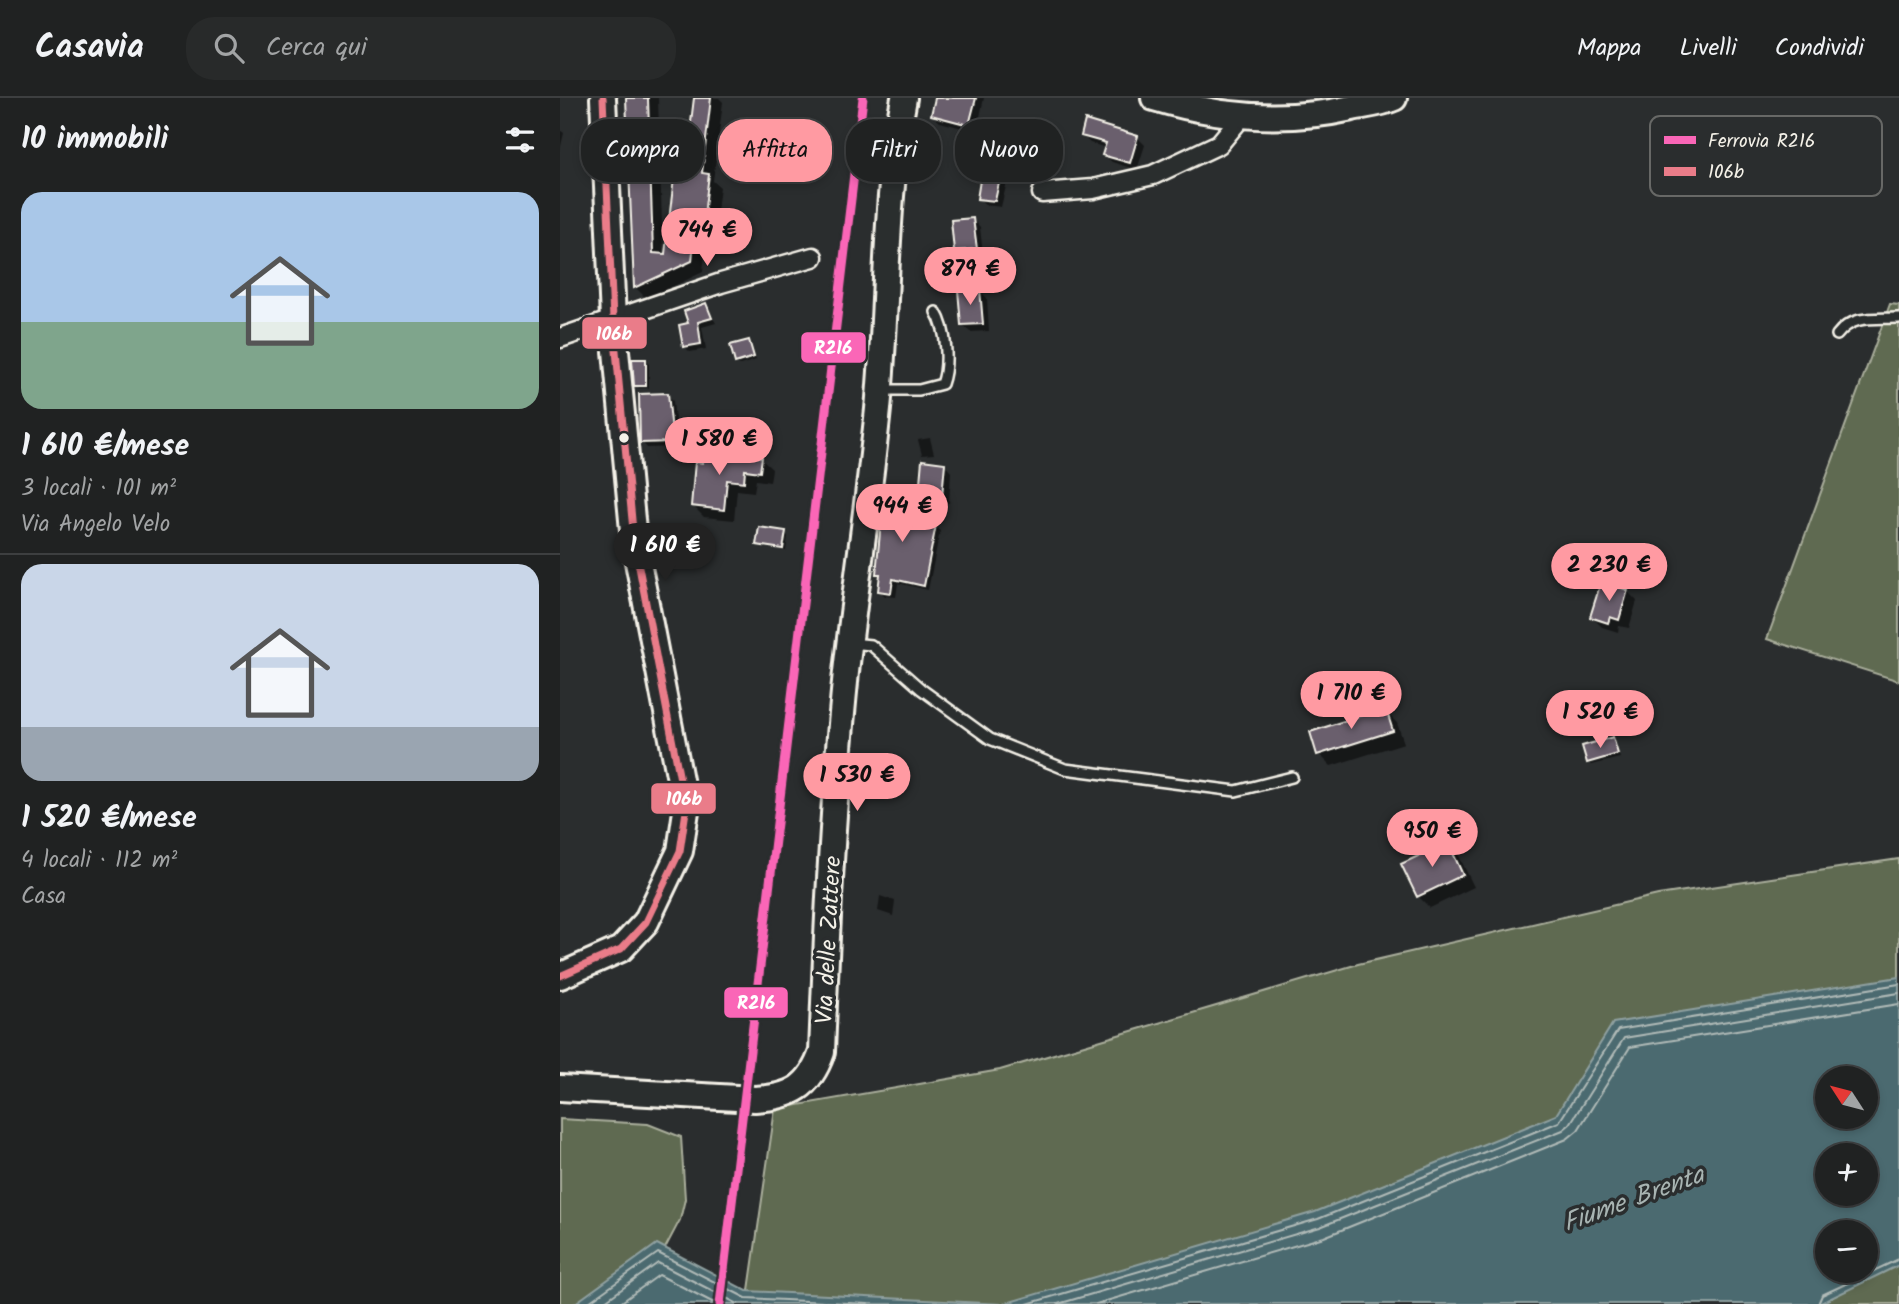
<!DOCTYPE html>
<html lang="it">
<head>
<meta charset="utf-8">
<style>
  :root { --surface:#202222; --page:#282a2a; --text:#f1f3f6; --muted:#a2a4a5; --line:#3d3f40; --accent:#ff9aa2 }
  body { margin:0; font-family:Kalam,sans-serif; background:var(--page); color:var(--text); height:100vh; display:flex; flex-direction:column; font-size:26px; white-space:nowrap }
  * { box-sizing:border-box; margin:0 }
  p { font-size:23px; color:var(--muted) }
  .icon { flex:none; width:38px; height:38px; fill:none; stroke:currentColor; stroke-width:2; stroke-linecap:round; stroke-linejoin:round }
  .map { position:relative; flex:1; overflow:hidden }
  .details { display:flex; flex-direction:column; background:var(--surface); width:560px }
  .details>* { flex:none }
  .hud { position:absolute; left:21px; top:21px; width:665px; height:63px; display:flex; gap:14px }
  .needle { width:46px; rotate:306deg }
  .tools { position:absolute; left:1255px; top:968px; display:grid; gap:14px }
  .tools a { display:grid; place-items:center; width:63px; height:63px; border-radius:50%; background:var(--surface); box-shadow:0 4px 10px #0003,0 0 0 2px var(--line); font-size:35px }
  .price { position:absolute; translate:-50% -60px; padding:0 16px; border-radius:24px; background:var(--accent); color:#111; font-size:23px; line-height:46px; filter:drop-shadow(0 2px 4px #0008) }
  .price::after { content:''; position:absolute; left:50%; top:42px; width:21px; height:16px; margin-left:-10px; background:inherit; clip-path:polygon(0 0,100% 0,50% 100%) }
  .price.current { background:#222; color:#fff }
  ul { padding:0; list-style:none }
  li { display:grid; align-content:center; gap:14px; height:371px; padding:0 21px }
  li+li { border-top:2px solid var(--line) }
  li span { display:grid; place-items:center; height:217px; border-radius:21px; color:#555 }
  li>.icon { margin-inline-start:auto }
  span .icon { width:126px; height:126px; fill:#fffc; stroke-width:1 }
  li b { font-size:30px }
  h2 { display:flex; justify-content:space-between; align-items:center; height:84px; padding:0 21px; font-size:30px }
  .tag { padding:0 24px; border-radius:28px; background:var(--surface); box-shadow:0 4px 10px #0003,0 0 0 2px var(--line); font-size:24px; line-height:63px }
  .tag.current { background:var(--accent); color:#111 }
  header { display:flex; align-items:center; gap:42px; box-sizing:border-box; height:98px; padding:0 35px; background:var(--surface); border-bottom:2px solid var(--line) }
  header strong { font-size:33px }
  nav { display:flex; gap:38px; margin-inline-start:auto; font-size:24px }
  .search { width:490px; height:63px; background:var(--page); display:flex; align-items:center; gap:18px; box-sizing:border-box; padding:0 24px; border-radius:28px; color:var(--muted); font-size:26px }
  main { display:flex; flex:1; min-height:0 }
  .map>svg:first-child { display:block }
  .green { fill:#5f6a51; stroke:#aaae9c; stroke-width:2; fill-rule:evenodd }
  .water { fill:#4c6a70; stroke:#8fa0a0; stroke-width:2; fill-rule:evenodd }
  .shadow { fill:#0007 }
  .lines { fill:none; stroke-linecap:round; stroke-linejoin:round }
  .shore { stroke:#b1bbb8; stroke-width:2 }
  .building { fill:#6a5e6d; stroke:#f4f1e8; stroke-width:2 }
  .lane-casing { stroke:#f4f1e8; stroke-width:14 }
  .street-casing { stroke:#f4f1e8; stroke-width:23 }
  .secondary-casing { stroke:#f4f1e8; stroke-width:30 }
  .lane { stroke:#2a2d2e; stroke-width:9 }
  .street { stroke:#2a2d2e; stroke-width:18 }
  .secondary { stroke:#2a2d2e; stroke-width:24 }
  .bus-1-casing { stroke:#2a2d2e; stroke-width:12 }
  .bus-1 { stroke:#ea7c89; stroke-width:7 }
  .rail-1-casing { stroke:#2a2d2e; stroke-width:14 }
  .rail-1 { stroke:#fa66b7; stroke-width:9 }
  .bus-dot { fill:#f4f1e8; stroke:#2a2d2e; stroke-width:2.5 }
  .labels { text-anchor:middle; stroke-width:7; stroke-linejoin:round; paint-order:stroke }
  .street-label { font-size:24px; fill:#f4f1e8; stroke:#2a2d2e }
  .water-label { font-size:26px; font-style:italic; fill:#a8b4b2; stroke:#2a2d2e }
  .key { fill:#2a2d2e; stroke:#676866; stroke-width:2 }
  .key-label { font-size:19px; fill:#f4f1e8 }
  .line-badge { stroke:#2a2d2e; stroke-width:2.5 }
  .badge-label { font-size:19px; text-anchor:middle; font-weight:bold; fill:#fff }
</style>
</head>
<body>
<header>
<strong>Casavia</strong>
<div class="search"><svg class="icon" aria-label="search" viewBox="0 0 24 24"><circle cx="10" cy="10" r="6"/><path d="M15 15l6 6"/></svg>Cerca qui</div>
<nav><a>Mappa</a><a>Livelli</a><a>Condividi</a></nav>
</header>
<main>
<section class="details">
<h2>10 immobili<svg class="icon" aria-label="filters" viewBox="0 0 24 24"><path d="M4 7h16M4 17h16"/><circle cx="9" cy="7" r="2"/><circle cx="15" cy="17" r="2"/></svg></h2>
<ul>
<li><span style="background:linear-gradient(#a9c7e8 60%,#7fa58c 0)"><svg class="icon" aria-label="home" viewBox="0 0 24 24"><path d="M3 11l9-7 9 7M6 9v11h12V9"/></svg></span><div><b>1 610 €/mese</b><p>3 locali · 101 m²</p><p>Via Angelo Velo</p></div></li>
<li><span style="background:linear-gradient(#c9d6e8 75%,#9aa5b1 0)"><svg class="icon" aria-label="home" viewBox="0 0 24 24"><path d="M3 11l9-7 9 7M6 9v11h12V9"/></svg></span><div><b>1 520 €/mese</b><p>4 locali · 112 m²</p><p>Casa</p></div></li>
</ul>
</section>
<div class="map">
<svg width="1339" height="1206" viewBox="0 0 1339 1206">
  <rect width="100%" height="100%" fill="#2a2d2e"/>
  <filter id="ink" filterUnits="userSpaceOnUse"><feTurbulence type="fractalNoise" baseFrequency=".0143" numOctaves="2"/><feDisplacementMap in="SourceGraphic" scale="14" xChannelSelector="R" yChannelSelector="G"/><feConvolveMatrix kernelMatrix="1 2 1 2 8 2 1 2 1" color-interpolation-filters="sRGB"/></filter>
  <g filter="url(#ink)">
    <path class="green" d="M1330,206L1339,207V583L1207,541Z
      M1339,761V1206H187L215,1011L440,972L798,866L1098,797ZM1267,980H1306V1018H1267ZM1267,1057H1306V1096H1267ZM1267,1134H1306V1172H1267Z
      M0,1021L88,1026L121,1039L125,1101L120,1122L102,1156L90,1206H0Z"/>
    <path class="water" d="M1339,879V1167L1259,1206H14L97,1146L187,1193L443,1206L755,1114L996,1017L1053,925ZM1306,980V1018H1267V980ZM1306,1057V1096H1267V1057ZM1306,1134V1172H1267V1134Z"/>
    <path class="shadow" d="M69,0H98L103,157H107L127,75L135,4L131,0H159L163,4L153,83L160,89L154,136L147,135L143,174L87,201L76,190Z
      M377,0H424L414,46L399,40L402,30L380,24L372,17Z
      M0,32L4,35L0,52Z
      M522,37L577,39L585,47L577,72L552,64L544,57L546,50L530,45Z
      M460,39L467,46L462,66L452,63L441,109L426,107L419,101L443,44Z
      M413,121L420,129L423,157L403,159L395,152Z
      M419,192L427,200L429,233L410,234L403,227Z
      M145,207L156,225L142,229L146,251L130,254L124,248L131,226Z
      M189,244L196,262L180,267L177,264Z
      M85,263L89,266V290H79L76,287Z
      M107,297L113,303L118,349L87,350L82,344Z
      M370,340L374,356L362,357L358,342Z
      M201,361L212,371L210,384L196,382L194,394L177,392L174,422L144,419L133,408L144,367Z
      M384,366L391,374L389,405L368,403L361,395Z
      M350,396L355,401L353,427L375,428L380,433L368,492L338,485L336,499L325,498L320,493L322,479L318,475Z
      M225,435L228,438L226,453L198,446Z
      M1067,493L1077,503L1069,530L1059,528L1058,534L1042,529L1032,519Z
      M825,613L837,625L844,645L771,668L759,656L752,635Z
      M1053,641L1060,660L1031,667L1028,664Z
      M888,746L899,758L914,789L870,810L858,798Z
      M320,798L335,803L333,818L318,813Z"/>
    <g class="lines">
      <path class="shore" d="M26,1206L98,1155L186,1200L308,1206
        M41,1206L98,1165L178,1206
        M59,1206L99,1177L156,1206
        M467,1206L758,1121L999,1024L1058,932L1339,886
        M498,1206L760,1129L1003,1032L1010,1026L1064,940L1339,895
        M536,1206L764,1139L1007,1041L1018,1032L1070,949L1339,906
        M1258,1206L1262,1197L1339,1161"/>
    </g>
    <path class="building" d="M66,0H88L93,155L105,156L115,72L125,73L134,0H151L142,75L149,76L143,125L136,124L132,163L74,190Z
      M375,0H416L409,27L371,17Z
      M525,22L578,38L570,65L542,57L546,45L521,38Z
      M444,33L461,37L456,60L445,57L435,103L417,101L427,38L442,42Z
      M413,120L417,151L394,153L391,122Z
      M420,191L423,226L401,227L398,192Z
      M146,205L152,220L138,224L141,246L123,249L119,227L128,225L124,213Z
      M189,242L194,259L175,265L170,247Z
      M72,261H86V288H74Z
      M108,295L113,344L80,345L79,296Z
      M144,354L202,359L200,374L185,372L184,384L167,382L164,412L131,408L135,364L143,365Z
      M362,362L385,365L382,398L359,396Z
      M324,393L350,395L349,425L376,427L364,488L333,481L331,495L318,493L320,476H316Z
      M199,429L226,433L223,451L196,447Z
      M1041,484L1068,492L1059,522L1050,519L1048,525L1030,519Z
      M821,611H826L833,633L757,657L750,634Z
      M1053,639L1058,656L1027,665L1022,648Z
      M888,744L903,777L857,799L841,766Z"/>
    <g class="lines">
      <defs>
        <path id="lane" d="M1277,237C1293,216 1315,221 1339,220
          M322,292H359L382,286C389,267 387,232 376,214
          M291,545L311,547L361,591L430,641L505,671L676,693L732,679"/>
        <path id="street" d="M482,95L533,91L593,77L659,46L683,17
          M0,240L161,185L253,159"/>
        <path id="secondary" d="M594,0C660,20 724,25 792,10C805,7 821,6 834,0
          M0,878L61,851L86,824L120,753L126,713L74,443L53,221L43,0
          M0,990L195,1001C232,999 250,989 262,954C267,827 273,700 286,574C296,486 309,399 318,311C328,208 324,102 344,0"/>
      </defs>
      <use href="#lane" class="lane-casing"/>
      <use href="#street" class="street-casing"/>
      <use href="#secondary" class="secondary-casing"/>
      <use href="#lane" class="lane"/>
      <use href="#street" class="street"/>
      <use href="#secondary" class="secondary"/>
      <defs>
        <path id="bus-1" d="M0,878L61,851L86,824L120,753L126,713L74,443L53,221L43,0"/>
      </defs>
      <use href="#bus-1" class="bus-1-casing"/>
      <use href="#bus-1" class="bus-1"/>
      <defs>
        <path id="rail-1" d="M160,1206L303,0"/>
      </defs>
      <use href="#rail-1" class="rail-1-casing"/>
      <use href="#rail-1" class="rail-1"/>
    </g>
  </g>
  <circle class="bus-dot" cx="64" cy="340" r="6"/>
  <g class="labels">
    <g class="street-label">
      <text transform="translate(268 842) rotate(-87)" y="8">Via delle Zattere</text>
    </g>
    <g class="water-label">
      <text transform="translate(1073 1100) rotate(-20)" y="9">Fiume Brenta</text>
    </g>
  </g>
  <rect x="1090" y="18" width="232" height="80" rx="10" class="key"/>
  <rect x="1104" y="38" width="32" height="8" fill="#fa66b7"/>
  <rect x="1104" y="69" width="32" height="9" fill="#ea7c89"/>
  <g class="key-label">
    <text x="1148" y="49">Ferrovia R216</text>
    <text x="1148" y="80">106b</text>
  </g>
  <g class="line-badge">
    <rect x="21" y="218" width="67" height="34" rx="7" fill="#ea7c89"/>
    <rect x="240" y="233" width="67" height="33" rx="7" fill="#fa66b7"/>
    <rect x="90" y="684" width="67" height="33" rx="7" fill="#ea7c89"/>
    <rect x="163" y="888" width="66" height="33" rx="7" fill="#fa66b7"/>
  </g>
  <g class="badge-label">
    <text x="54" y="242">106b</text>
    <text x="273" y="256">R216</text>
    <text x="124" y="707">106b</text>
    <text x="196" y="911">R216</text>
  </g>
</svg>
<div class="tools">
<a><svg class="needle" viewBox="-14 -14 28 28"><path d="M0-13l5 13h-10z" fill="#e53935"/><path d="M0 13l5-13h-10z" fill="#a2a4a5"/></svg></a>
<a>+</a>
<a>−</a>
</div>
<b class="price" style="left:147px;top:170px">744 €</b>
<b class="price" style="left:410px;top:209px">879 €</b>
<b class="price" style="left:159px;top:379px">1 580 €</b>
<b class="price" style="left:342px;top:446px">944 €</b>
<b class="price current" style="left:105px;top:485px">1 610 €</b>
<b class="price" style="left:1049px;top:505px">2 230 €</b>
<b class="price" style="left:791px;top:633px">1 710 €</b>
<b class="price" style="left:1040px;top:652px">1 520 €</b>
<b class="price" style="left:297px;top:715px">1 530 €</b>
<b class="price" style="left:872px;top:771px">950 €</b>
<div class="hud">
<a class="tag">Compra</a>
<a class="tag current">Affitta</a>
<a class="tag">Filtri</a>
<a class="tag">Nuovo</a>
</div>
</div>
</main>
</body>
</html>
